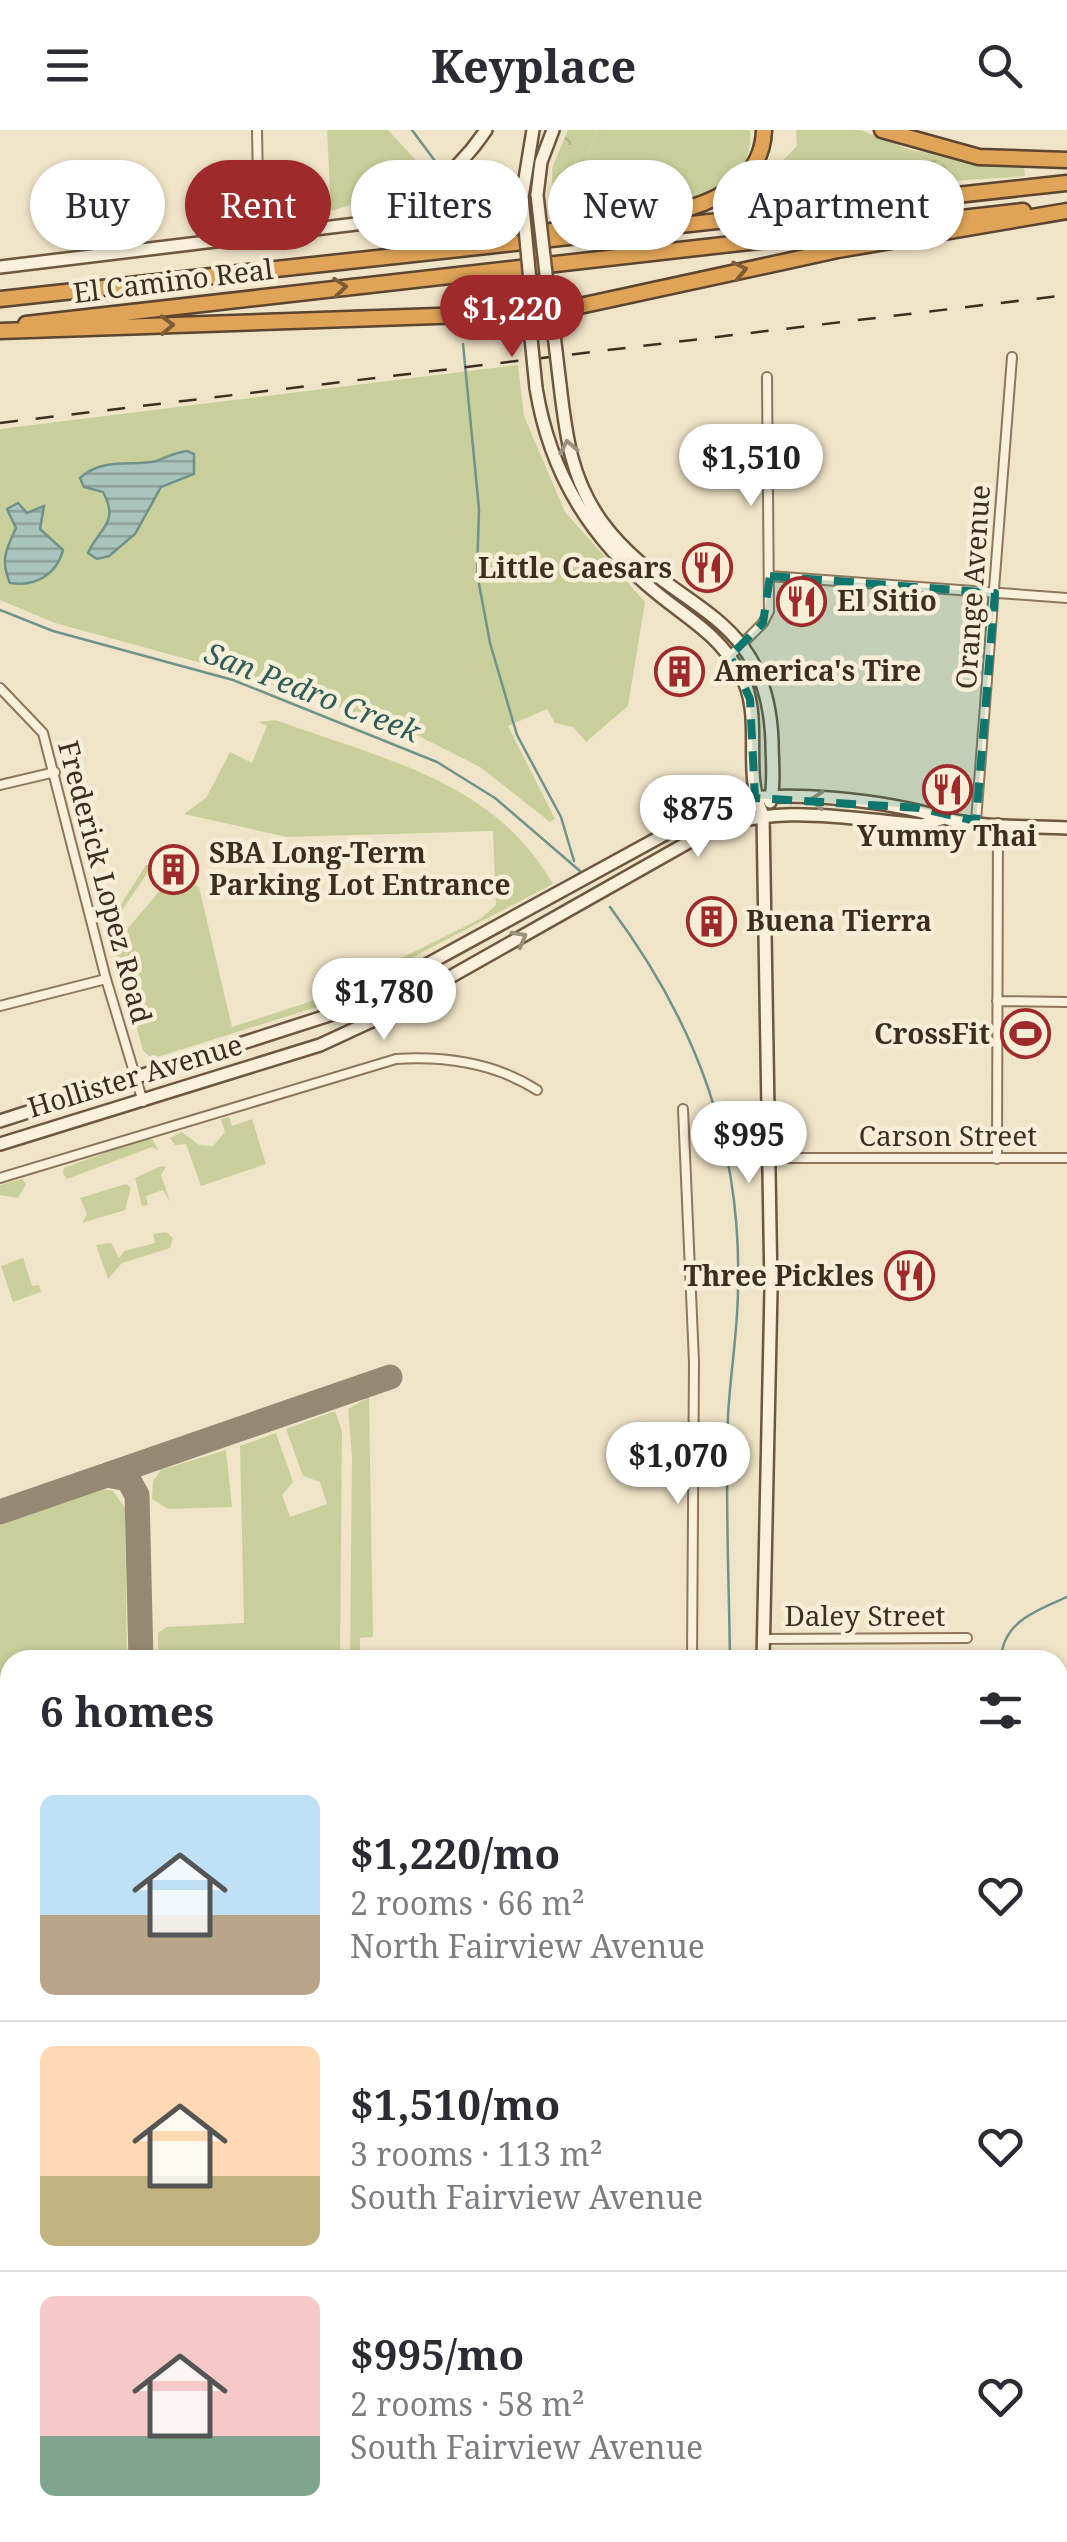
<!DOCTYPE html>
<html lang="en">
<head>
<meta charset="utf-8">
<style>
  :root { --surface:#fff; --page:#f2f2f3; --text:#2b2b33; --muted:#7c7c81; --line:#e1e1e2; --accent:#9e2a2b }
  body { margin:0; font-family:"Noto Serif",serif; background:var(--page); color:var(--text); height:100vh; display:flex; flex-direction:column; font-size:38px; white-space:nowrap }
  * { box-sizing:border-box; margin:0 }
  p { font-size:32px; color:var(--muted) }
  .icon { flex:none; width:55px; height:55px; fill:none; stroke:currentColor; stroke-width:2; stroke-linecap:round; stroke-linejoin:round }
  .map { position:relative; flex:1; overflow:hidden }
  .details { position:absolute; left:0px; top:1520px; width:1068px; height:892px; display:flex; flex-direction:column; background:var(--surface); border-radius:30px 30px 0 0; box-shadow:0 2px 8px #0004 }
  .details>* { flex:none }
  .hud { position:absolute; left:30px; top:30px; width:1008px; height:90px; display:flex; gap:20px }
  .price { position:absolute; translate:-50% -85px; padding:0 22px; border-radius:35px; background:#fff; color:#222; font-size:32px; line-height:65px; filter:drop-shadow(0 2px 5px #0008) }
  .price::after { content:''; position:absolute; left:50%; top:60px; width:30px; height:22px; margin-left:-15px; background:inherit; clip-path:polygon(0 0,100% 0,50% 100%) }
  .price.current { background:var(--accent); color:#fff }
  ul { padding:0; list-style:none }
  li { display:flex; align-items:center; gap:30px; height:250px; padding:0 40px }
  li+li { border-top:2px solid var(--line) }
  li span { display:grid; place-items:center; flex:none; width:280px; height:200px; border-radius:15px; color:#555 }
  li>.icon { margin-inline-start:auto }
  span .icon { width:120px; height:120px; fill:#fffc; stroke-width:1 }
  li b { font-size:42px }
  h2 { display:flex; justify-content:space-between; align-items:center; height:120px; padding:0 40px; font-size:42px }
  .chip { padding:0 35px; border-radius:45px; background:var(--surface); box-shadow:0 2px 8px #0004; font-size:35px; line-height:90px }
  .chip.current { background:var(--accent); color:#fff }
  header { display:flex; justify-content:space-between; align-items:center; height:130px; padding:0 40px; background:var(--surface); font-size:45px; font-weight:700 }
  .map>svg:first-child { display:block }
  .green { fill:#c9cf9b }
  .forest { fill:url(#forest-crowns) }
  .water { fill:url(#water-rules); stroke:#6f938a; stroke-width:2.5 }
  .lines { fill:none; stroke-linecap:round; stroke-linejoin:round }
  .stream { stroke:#6f938a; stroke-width:2.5 }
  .taxiway { stroke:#968974; stroke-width:25 }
  .runway { stroke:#968974; stroke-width:65 }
  .street-casing { stroke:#8d765c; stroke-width:12 }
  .secondary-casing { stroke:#6f573f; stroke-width:16 }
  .highway-casing { stroke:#5b4430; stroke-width:19 }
  .street { stroke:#faf1dc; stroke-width:8 }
  .secondary { stroke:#faf1dc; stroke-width:11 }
  .highway { stroke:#e0a458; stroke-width:14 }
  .rail { stroke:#3d2e20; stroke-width:2.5; stroke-dasharray:18 18; stroke-linecap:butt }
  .secondary-bridge-casing { stroke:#6f573f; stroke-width:16; stroke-linecap:butt }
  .secondary-bridge { stroke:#faf1dc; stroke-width:11 }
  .oneway { stroke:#7e5d36 }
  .oneway2 { stroke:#9c907e }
  .marked { fill:#0f766e; fill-opacity:0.2; stroke:#0f766e; stroke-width:8; stroke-dasharray:20 12; stroke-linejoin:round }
  .labels { text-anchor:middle; stroke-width:9; stroke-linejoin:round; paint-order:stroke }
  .street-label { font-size:28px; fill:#3d2e20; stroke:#f7eed8 }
  .poi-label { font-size:28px; font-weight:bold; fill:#3d2e20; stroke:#f7eed8; text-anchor:start }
  .water-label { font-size:30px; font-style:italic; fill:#2f5d5a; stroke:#f7eed8 }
</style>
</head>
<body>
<header><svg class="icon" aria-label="menu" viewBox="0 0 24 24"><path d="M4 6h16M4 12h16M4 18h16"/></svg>Keyplace<svg class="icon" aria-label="search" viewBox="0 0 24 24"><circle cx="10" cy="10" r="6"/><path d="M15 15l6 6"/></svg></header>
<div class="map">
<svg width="1067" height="2412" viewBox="0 0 1067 2412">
  <defs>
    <pattern id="forest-crowns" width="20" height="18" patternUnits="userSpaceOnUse" patternTransform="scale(2.5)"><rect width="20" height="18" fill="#c9cf9b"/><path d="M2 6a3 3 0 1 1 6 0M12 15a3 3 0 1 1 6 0" fill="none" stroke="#aeb285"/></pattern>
    <pattern id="water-rules" width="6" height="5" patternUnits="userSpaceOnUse" patternTransform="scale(2.5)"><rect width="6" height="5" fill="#a9c4bc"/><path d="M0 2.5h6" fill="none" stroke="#8ba098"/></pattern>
  </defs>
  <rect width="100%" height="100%" fill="#f0e4c8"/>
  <path class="green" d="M327,0H388L425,40L398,60L331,81Z
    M598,0H750C757,84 632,78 575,86V53Z
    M796,0H860L911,20L1024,37L1025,46L954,51L957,46L939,31L911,20L906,41L923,54L808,67L774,53L776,37L797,16Z
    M518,235L524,286L565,382L645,472L628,576L586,612L573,597L555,593L547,579L508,596L555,689L550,692L480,637L405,599L227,540L55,493L0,470V299Z
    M276,590C380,629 493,649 553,754L317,877L151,929L143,920L113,816L173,745L199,757L232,897L321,868L480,789L496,775L493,701L287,707L184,684L206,668L230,622L252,633L267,596L258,592Z
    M146,735H150L148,742L108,801L104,782L110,777L118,779Z
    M229,987L232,996L252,989L266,1034L201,1056L186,1014L175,1015L170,1008L182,1002L199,1015L213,1016L225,1002L221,989Z
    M145,1008L153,1010L158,1020L152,1017L67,1049L63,1044L64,1038Z
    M161,1036L166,1037L161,1045L170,1072L163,1060L146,1066L148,1075L142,1076L135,1048Z
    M22,1049L26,1054L18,1068L0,1065V1055Z
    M126,1054L131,1058L125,1080L82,1093L87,1084L80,1068Z
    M166,1102L173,1108L170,1118L122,1133L108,1149L96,1115L111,1113L119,1128L124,1121L155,1113L153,1104Z
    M23,1128L32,1156L39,1155L41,1162L13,1172L1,1136Z
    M369,1267L373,1507L360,1508V1530H350L352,1326L348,1279Z
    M335,1281L342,1301L340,1530H158V1503L166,1497L244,1493L240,1316L276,1303L293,1352L282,1365L290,1387L327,1374L320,1352L303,1346L286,1299Z
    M226,1320L232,1377L168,1379L152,1369L153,1351L161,1340Z
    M104,1359L113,1361L125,1378L127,1530H10V1793H0V1392Z
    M0,1828H10V1949H0Z
    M0,2041H10V2148H0Z
    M795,2402L900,2403L910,2412H792Z
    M159,2403L724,2402V2412H157Z"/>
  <path class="forest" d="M568,0H598L575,53V86L553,90L552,38Z
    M911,20L939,31L958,46L954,51L923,54L906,41Z
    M268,592L310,602L321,611L304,610L270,598Z"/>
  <path class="water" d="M187,321L194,324V344L161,357L135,404L109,426L97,429L88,423C99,398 120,393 103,362L84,357L80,348C104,326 134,337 156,331C167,327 176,322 187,321Z
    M18,373L27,383L44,376L40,399L63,420C57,445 34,457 10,453C0,430 6,420 16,398L7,379Z"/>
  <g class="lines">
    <path class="stream" d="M412,0L435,31
      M453,74L456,102
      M463,214L479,379L477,443L490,513L517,605L561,687L574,731
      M0,480L53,501L233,550L437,632L495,668L580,741
      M610,777C695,891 742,1013 738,1158C738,1201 730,1244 728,1287C725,1367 729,1449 730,1530
      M1001,1530C1002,1492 1037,1480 1067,1467
      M1058,2152L1067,2156
      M1058,2303L1067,2283
      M986,2402L987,2412"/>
    <path class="taxiway" d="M107,1345L128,1349L137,1365L141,1530
      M0,1382L390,1247
      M0,1814L10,1813
      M0,2179H10"/>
    <path class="runway" d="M0,1996H10"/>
    <defs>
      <path id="street" d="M257,0L259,106
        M770,446L1067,468
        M730,526L763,493L769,481L767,247
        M0,558L43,603L106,849L143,972
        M0,655L55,642
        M976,691L1012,227
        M997,871L1067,872
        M0,876L106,849
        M683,979L694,1232L692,1530
        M770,1028H1067
        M997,1029L998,693
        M0,1048L396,929C446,926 495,933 537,960
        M763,1509L967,1508"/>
      <path id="secondary" d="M537,65L541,32L553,0
        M522,67L533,0
        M0,137L356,94C411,77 454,48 486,0
        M560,255C566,306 571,349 602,392C668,482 767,475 772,611C772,631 775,654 770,672
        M536,258C550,344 591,410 658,464C690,490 719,505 740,543C765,587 741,641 763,685L771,1159L763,1530
        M0,991L342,881L722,673C783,658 884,670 944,688C976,698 1031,696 1067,698
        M0,1014L320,915L374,890L703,704C771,671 849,689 922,695L944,688
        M145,2412L146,2402"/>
      <path id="highway" d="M882,0L979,27L1067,30
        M532,104C604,89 761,96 764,0
        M0,169L1067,53
        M26,194L1023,81
        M0,201L552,182L838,120L1067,81"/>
    </defs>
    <use href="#street" class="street-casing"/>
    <use href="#secondary" class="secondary-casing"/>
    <use href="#highway" class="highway-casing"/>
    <use href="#street" class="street"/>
    <use href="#secondary" class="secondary"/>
    <use href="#highway" class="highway"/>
    <path class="rail" d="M0,293L1067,165"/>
    <defs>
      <path id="secondary-bridge" d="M537,65L549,170
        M522,67L532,172
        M553,196L560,255
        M530,198L536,258"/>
    </defs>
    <use href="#secondary-bridge" class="secondary-bridge-casing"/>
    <use href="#secondary-bridge" class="secondary-bridge"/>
  </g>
  <defs><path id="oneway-chevron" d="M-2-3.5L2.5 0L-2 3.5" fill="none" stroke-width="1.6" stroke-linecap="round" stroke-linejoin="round" transform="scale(2.5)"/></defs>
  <g class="oneway">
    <use href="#oneway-chevron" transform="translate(740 140) rotate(-12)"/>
    <use href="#oneway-chevron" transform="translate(340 157) rotate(-6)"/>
    <use href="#oneway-chevron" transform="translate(167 195) rotate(-2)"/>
  </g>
  <g class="oneway2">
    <use href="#oneway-chevron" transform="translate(568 317) rotate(-101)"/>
    <use href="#oneway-chevron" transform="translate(817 670) rotate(-176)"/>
    <use href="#oneway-chevron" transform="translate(520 808) rotate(-29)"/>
  </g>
  <path class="marked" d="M770,446L995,463L976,691L919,678L755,668L750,569L730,526L763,493Z"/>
  <defs>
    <symbol id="restaurant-ring" viewBox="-11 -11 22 22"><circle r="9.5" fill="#f7eed8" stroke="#9e2a2b" stroke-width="1.5"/><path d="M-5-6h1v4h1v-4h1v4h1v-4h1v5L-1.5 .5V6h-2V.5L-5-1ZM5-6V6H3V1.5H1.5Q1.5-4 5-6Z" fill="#9e2a2b"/></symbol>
    <symbol id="building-ring" viewBox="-11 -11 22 22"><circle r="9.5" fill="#f7eed8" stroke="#9e2a2b" stroke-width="1.5"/><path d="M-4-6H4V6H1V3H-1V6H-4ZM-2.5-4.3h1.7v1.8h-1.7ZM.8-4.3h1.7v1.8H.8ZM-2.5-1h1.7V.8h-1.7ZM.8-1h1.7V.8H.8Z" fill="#9e2a2b"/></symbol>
    <symbol id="stadium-ring" viewBox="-11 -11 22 22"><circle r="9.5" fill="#f7eed8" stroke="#9e2a2b" stroke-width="1.5"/><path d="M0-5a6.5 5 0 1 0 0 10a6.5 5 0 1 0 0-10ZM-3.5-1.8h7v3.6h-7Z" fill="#9e2a2b"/></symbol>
  </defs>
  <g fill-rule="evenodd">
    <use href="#restaurant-ring" x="680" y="410" width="55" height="55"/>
    <use href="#restaurant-ring" x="774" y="444" width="55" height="55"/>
    <use href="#building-ring" x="652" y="514" width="55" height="55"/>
    <use href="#restaurant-ring" x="920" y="632" width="55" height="55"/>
    <use href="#building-ring" x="146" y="712" width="55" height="55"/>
    <use href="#building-ring" x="684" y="764" width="55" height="55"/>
    <use href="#stadium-ring" x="998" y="876" width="55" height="55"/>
    <use href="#restaurant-ring" x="882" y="1118" width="55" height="55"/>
  </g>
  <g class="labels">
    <g class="street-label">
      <text transform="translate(173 151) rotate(-7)" y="10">El Camino Real</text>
      <text transform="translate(973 457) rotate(-86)" y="10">Orange Avenue</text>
      <text transform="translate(105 752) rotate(75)" y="10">Frederick Lopez Road</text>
      <text transform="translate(135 946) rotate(-17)" y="10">Hollister Avenue</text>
      <text x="948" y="1016">Carson Street</text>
      <text x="865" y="1496">Daley Street</text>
    </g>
    <g class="poi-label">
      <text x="672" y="448" text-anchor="end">Little Caesars</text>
      <text x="837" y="481">El Sitio</text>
      <text x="714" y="551">America's Tire</text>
      <text x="947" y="716" text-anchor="middle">Yummy Thai</text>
      <text x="209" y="733">SBA Long-Term<tspan x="209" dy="32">Parking Lot Entrance</tspan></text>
      <text x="746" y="801">Buena Tierra</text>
      <text x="990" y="914" text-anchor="end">CrossFit</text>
      <text x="874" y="1156" text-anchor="end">Three Pickles</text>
    </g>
    <g class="water-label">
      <text transform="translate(312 563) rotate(21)" y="10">San Pedro Creek</text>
    </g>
  </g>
</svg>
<b class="price current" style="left:512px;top:230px">$1,220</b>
<b class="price" style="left:751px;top:379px">$1,510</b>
<b class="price" style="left:698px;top:730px">$875</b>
<b class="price" style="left:384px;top:913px">$1,780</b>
<b class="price" style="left:749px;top:1056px">$995</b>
<b class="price" style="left:678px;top:1377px">$1,070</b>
<div class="hud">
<a class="chip">Buy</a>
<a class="chip current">Rent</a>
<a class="chip">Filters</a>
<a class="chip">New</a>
<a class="chip">Apartment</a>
</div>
<section class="details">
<h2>6 homes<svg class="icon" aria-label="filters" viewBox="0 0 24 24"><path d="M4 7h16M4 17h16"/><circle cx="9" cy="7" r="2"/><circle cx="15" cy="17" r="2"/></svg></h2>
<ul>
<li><span style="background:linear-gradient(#bfe0f5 60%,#b9a48a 0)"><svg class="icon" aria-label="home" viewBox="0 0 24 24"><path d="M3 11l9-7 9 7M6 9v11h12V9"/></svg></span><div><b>$1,220/mo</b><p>2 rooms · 66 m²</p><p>North Fairview Avenue</p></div><svg class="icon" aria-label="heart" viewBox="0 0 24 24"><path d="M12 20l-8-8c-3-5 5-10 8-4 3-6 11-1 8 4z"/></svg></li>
<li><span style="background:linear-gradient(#ffd9b3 65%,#c2b280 0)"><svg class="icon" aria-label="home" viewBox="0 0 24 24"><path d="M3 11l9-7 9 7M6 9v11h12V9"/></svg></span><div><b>$1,510/mo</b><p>3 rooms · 113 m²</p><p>South Fairview Avenue</p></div><svg class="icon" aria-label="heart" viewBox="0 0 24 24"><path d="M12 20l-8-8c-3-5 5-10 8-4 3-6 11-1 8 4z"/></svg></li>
<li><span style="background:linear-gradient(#f6c9c9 70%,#7fa58c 0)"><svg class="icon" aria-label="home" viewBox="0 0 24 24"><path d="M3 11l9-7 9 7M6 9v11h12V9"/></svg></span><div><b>$995/mo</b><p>2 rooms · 58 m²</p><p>South Fairview Avenue</p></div><svg class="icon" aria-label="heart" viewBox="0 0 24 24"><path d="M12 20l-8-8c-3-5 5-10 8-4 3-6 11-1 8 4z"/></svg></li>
</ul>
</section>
</div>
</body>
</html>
